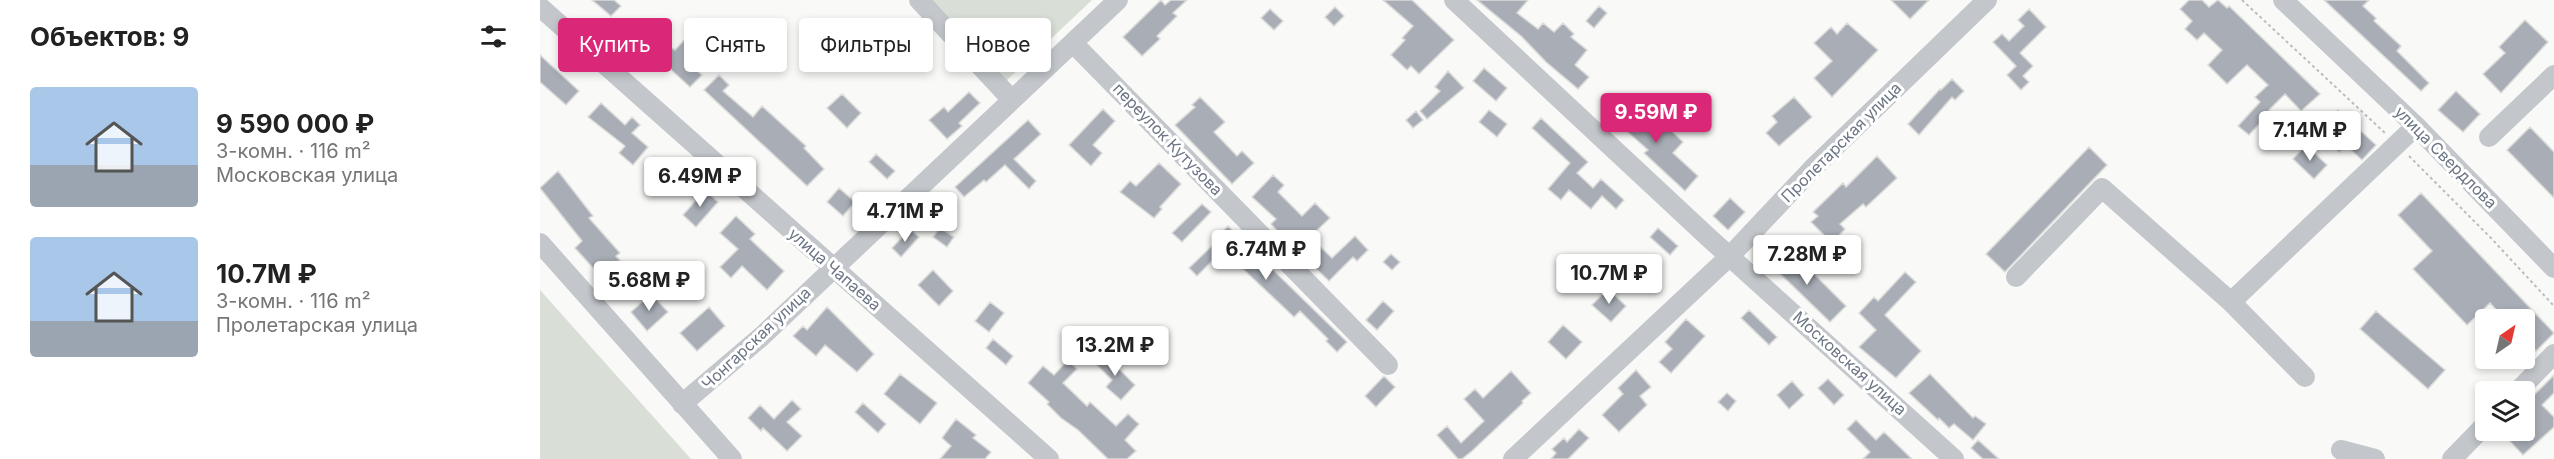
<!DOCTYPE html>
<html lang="ru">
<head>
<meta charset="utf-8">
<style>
  :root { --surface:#fff; --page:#f6f6f6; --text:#222; --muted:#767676; --accent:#db2777 }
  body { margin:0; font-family:Inter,sans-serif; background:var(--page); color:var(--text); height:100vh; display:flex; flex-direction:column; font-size:22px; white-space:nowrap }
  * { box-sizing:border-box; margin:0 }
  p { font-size:20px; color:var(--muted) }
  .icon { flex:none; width:33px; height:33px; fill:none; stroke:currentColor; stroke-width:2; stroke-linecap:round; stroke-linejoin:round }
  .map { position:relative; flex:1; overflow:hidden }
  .sheet { display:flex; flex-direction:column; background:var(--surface); width:540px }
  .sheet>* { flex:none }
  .banner { position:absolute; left:18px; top:18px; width:570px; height:54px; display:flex; gap:12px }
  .needle { width:39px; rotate:34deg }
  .buttons { position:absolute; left:1935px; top:309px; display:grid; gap:12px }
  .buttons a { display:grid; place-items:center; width:60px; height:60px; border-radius:6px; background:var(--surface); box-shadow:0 3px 9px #0003; font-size:30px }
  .price { position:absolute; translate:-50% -51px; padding:0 14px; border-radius:6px; background:#fff; color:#222; font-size:20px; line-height:39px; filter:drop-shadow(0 2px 3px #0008) }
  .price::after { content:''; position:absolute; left:50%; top:36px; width:18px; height:14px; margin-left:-9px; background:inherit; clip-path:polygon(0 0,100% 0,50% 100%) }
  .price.active { background:var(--accent); color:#fff }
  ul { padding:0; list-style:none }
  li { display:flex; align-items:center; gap:18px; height:150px; padding:0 30px }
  li span { display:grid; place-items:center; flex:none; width:168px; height:120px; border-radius:6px; color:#555 }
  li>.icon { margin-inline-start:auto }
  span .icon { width:72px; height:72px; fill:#fffc; stroke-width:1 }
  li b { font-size:26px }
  h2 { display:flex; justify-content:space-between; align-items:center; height:72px; padding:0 30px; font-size:26px }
  .chip { padding:0 21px; border-radius:6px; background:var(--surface); box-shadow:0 3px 9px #0003; font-size:21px; line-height:54px }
  .chip.active { background:var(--accent); color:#fff }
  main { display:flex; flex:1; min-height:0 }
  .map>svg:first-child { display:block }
  .green { fill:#d9ded7 }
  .building { fill:#a9aeb6; stroke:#dbdbda; stroke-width:1.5 }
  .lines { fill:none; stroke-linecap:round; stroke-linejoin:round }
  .path { stroke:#bbbdc0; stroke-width:2; stroke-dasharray:3 3; stroke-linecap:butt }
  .minor { stroke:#c3c6ca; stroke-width:20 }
  .labels { text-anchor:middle; stroke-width:6; stroke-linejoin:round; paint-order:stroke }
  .street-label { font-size:16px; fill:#6c7685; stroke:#fff }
</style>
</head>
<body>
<main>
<section class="sheet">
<h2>Объектов: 9<svg class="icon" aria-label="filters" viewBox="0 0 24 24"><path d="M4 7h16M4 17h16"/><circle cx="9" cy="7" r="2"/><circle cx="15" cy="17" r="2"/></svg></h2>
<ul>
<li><span style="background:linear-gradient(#a9c7e8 65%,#9aa5b1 0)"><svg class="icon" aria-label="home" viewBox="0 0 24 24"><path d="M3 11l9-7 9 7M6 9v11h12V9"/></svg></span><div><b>9 590 000 ₽</b><p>3-комн. · 116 m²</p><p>Московская улица</p></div></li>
<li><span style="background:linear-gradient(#a9c7e8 70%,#9aa5b1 0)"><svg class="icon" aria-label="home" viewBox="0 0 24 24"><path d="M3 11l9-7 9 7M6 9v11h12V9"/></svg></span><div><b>10.7M ₽</b><p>3-комн. · 116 m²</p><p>Пролетарская улица</p></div></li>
</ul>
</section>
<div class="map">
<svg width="2014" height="459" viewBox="0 0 2014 459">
  <rect width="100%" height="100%" fill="#f9f9f8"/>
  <path class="green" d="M388,0H552L464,83Z
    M0,290L151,459H0Z"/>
  <path class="building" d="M52,0H74L81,6L71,16Z
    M621,0L625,5L631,0H647L633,13L637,16L617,36L620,39L602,56L583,37Z
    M843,0H872L914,40L879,74L871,66L867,70L851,55L865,40L862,38L873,26Z
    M937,0H988L977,13L998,29L1003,23L1014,32L1023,23L1034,34L1031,37L1047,50L1035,65L1049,77L1038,89L1006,62L981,36Z
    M1351,0H1389L1370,19Z
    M1649,0H1662L1669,7L1678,0L1687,8L1689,6L1780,94L1761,111L1745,94L1729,110L1745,125L1735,135L1721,122L1709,135L1698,126L1720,102L1715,97L1728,85L1707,65L1687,84L1668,65L1682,50L1664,33L1657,40L1645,29L1652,21L1640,9Z
    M1784,0H1829L1823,6L1836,18L1834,21L1861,46L1857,51L1889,83L1881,91Z
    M1059,6L1067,13L1054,28L1046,21Z
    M795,7L804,16L794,26L785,17Z
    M730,9L743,21L734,30L721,18Z
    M1489,9L1506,27L1480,53L1493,66L1483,76L1489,82L1481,90L1467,75L1476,66L1453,42L1462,34L1469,41L1484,26L1478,20Z
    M1985,20L2008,42L1961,93L1943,74L1965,53L1959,47Z
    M1307,23L1338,50L1292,97L1274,78L1292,61L1274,43L1291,27L1297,34Z
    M158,25L174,41L151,65L162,75L150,87L119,59L130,47L135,50Z
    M0,55L39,91L26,105L0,82Z
    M944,68L967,88L956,101L933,81Z
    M908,71L924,88L887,119L880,111L900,91L895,87Z
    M179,75L189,85L183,91L213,117L222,106L266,146L264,148L284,169L267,186L164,90Z
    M1412,79L1424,91L1415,100L1412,97L1379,135L1368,124L1400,89L1401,90Z
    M1916,91L1940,114L1923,132L1898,110Z
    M429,92L440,103L419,123L422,126L407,139L389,120L404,107L408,112Z
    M302,94L321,113L307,128L287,108Z
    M660,97L685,122L674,132L697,156L702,151L714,163L692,184L635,125L655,107L652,105Z
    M1254,97L1272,117L1239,146L1226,133L1237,122L1232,116Z
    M61,103L85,125L92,117L100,125L92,133L108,147L93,165L79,153L85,146L48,117Z
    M1075,103L1099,125L1111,111L1143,142L1133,153L1158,176L1145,191L1104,153L1108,150L1082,127L1079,130L1064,114Z
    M563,109L575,121L553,145L562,153L551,166L529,145Z
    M949,110L967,124L957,137L939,122Z
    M1798,110L1836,145L1822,160L1806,145L1799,152L1779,131Z
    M876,111L883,120L873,128L866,120Z
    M1001,118L1048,162L1037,173L1053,188L1061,179L1084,200L1076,209L1062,196L1051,209L1029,190L1021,200L1008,189L1030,163L992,128Z
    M488,120L501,134L474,159L496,181L489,189L465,165L446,182L444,180L424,197L415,187Z
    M1990,127L2014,152V198L1967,150Z
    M1766,145L1787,165L1774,179L1753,159Z
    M1549,147L1567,165L1465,272L1446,254Z
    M336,154L355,171L347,179L329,162Z
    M1337,156L1357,178L1326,207L1323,204L1300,224L1305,229L1292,243L1271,222L1278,216L1273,212L1303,183L1306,187Z
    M133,160L146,174L126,192L114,179Z
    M619,163L641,184L620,207L622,209L614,218L580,192L590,181L596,186Z
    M18,171L53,216L49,218L80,253L76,256L90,272L72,289L35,248L42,241L0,188Z
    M733,175L744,185L738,192L762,216L775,203L790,218L770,237L792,258L815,236L828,250L817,261L813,257L789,281L743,237L731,224L736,219L712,197Z
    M299,188L315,202L303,216L287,202Z
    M165,190L178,202L156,227L143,215Z
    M1881,193L2014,333L1996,351L1984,339V320H1966L1950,303L1927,325L1873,269L1892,251L1858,215Z
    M1190,198L1205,212L1188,230L1173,216Z
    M662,204L671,212L642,242L632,233Z
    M196,216L215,234L210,239L244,271L227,290L202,266L191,278L180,267L198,249L180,233Z
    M688,226L807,342L797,352L786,341L788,339L760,311L754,317L683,250L657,276L649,268L675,243L673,241Z
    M400,228L414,237L407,247L393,237Z
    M1118,228L1138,246L1130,255L1110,237Z
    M370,229L379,237L361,257L352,248Z
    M1236,247L1269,277L1273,273L1306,306L1290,322L1225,259Z
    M851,254L860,262L852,270L843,262Z
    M393,270L413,291L399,306L378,285Z
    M1365,272L1376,282L1345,315L1381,351L1356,378L1319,347L1336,330L1319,313L1334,297L1338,301Z
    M1068,289L1086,306L1071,322L1052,305Z
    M111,294L128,312L107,331L91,312Z
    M843,301L854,311L837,330L826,320Z
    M450,302L464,313L449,332L435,321Z
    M169,307L185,326L157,351L140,333Z
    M287,307L334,354L317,372L285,345L276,356L253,336L263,326L267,330Z
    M1209,310L1237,337L1229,345L1201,318Z
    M1836,311L1905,370L1888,389L1820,329Z
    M1146,319L1165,336L1131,373L1119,362L1132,349L1125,342Z
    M1023,325L1042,342L1026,359L1008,342Z
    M453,339L473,356L466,365L446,348Z
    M563,353L595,385L581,400L566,387L572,380L554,362Z
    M528,360L537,369L523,383L547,406L550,402L576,426L588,414L599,424L585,440L596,451L587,459H568L538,430L521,418L507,404L509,402L488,383L503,366L514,375Z
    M1096,370L1111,387L1100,396L1107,405L1079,432L1062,415L1083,394L1078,388Z
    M971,371L991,393L982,401L983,403L932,451L922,459H918L897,435L907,426L921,443L944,421L924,399L935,389L943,398Z
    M360,374L397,403L380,424L344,394Z
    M1390,374L1433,418L1435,416L1446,424L1433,440L1414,424L1409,428L1399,418L1398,420L1369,393Z
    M2014,375V393L2002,405L2014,417V427L1983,455L1965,436L1971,430H1984V405Z
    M844,376L855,387L836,407L825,396Z
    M1288,379L1304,395L1294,405L1278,388Z
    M1252,381L1264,395L1249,409L1237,395Z
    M1187,393L1196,401L1188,411L1178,402Z
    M252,400L261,409L247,422L262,436L247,451L223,428L221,431L208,418L220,405L234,419Z
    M323,403L346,424L338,433L315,412Z
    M416,419L436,435L433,438L451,452L445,459H400L411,446L402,438Z
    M1316,420L1336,440L1344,432L1372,459H1323L1330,452L1307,429Z
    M1039,429L1049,438L1028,459H1011L1016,453L1012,449L1024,438L1027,442Z
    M1438,440L1459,459H1443L1431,448Z"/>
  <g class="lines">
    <path class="path" d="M1702,0L1845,133
      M1869,156L1950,237L2014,306"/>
    <path class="minor" d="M379,0L472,100
      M914,0L1168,237L1414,459
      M1743,0L1876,126L2014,268
      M0,7L509,459
      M533,43L848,365
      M1949,137L2014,75
      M0,243L192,459
      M1476,277L1562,188L1691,302L1765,377
      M1691,302L1876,126
      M1977,392L2014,354
      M142,404L221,337L578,0
      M1801,450L1835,459
      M973,459L1190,256L1272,169L1447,0
      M1912,459L1946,424"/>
  </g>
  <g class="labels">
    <g class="street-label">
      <text transform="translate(628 139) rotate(46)" y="6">переулок Кутузова</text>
      <text transform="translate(1301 142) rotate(-45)" y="6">Пролетарская улица</text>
      <text transform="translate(1906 157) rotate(45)" y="6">улица Свердлова</text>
      <text transform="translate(295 269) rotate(41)" y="6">улица Чапаева</text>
      <text transform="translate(216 338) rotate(-43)" y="6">Чонгарская улица</text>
      <text transform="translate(1310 363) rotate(42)" y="6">Московская улица</text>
    </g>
  </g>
</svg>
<div class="buttons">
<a><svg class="needle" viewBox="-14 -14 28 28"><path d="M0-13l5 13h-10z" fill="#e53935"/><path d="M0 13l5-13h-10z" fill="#767676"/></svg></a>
<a><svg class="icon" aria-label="layers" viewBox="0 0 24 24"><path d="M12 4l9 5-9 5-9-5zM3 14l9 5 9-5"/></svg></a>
</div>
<b class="price active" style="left:1116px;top:144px">9.59M ₽</b>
<b class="price" style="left:1770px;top:162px">7.14M ₽</b>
<b class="price" style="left:160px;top:208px">6.49M ₽</b>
<b class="price" style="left:365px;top:243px">4.71M ₽</b>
<b class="price" style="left:726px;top:281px">6.74M ₽</b>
<b class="price" style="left:1267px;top:286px">7.28M ₽</b>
<b class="price" style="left:1069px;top:305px">10.7M ₽</b>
<b class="price" style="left:109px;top:312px">5.68M ₽</b>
<b class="price" style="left:575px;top:377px">13.2M ₽</b>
<div class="banner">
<a class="chip active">Купить</a>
<a class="chip">Снять</a>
<a class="chip">Фильтры</a>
<a class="chip">Новое</a>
</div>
</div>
</main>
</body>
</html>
